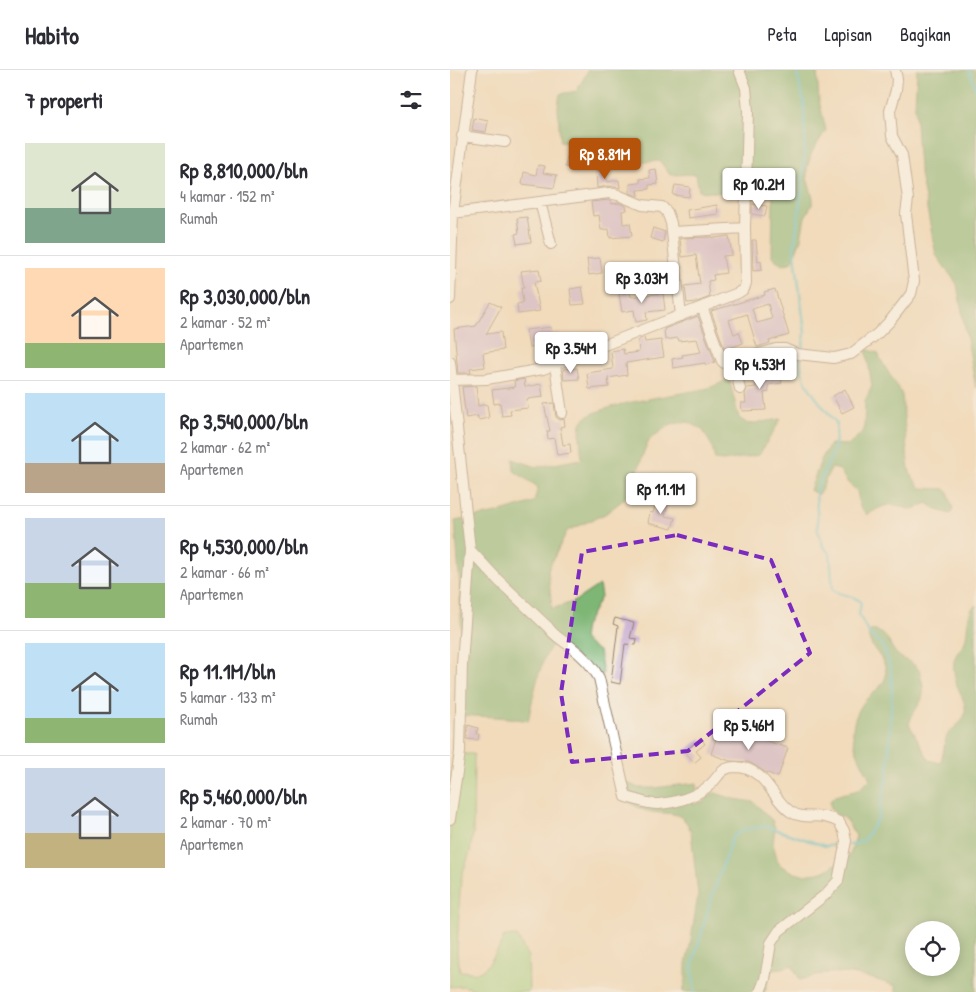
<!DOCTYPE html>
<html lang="id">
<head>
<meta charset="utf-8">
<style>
  :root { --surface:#fff; --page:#f2f2f3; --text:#2b2b33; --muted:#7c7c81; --line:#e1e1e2; --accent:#b45309 }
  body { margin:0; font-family:"Patrick Hand",sans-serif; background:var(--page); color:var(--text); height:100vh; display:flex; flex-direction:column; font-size:19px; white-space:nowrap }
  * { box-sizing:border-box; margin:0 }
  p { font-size:16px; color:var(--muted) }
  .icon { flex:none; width:28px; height:28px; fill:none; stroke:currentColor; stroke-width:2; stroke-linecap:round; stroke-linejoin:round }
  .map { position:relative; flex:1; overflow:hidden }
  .sheet { display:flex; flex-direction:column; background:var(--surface); width:450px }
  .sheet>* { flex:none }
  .fabs { position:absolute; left:455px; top:851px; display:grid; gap:10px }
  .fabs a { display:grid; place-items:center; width:55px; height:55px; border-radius:50%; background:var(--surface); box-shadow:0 2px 12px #0003; font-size:25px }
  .price { position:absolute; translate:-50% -42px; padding:0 11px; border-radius:5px; background:#fff; color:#222; font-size:16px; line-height:32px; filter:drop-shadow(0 1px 2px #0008) }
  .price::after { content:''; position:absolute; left:50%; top:30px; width:15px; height:11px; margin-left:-8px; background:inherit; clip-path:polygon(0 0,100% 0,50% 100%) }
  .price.active { background:var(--accent); color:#fff }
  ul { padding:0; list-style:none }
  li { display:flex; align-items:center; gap:15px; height:125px; padding:0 25px }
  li+li { border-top:1px solid var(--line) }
  li span { display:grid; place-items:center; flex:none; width:140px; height:100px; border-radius:0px; color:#555 }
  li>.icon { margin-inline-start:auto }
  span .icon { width:60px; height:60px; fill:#fffc; stroke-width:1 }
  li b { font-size:21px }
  h2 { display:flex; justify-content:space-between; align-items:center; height:60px; padding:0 25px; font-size:21px }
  header { display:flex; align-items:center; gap:30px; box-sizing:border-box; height:70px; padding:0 25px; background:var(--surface); border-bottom:1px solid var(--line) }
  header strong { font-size:24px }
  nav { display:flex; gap:28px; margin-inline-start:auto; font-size:18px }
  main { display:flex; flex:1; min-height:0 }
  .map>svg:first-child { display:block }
  .green { fill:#9cd587; stroke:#6c8052 }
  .forest { fill:#7db674; stroke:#5c7049; fill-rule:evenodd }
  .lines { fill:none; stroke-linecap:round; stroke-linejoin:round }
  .stream { stroke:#54c1c9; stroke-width:2.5 }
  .building { fill:#c7abd0; fill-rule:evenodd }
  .minor-casing { stroke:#96826c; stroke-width:12 }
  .minor { stroke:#fff; stroke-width:10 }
  .marked { fill:none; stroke:#7b2cbf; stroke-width:4; stroke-dasharray:10 6; stroke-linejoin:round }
</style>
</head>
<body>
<header>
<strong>Habito</strong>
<nav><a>Peta</a><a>Lapisan</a><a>Bagikan</a></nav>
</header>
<main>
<section class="sheet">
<h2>7 properti<svg class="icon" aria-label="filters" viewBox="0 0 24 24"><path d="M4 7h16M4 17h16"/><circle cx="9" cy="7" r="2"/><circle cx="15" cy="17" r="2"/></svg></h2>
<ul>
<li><span style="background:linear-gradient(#dfe7d0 65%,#7fa58c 0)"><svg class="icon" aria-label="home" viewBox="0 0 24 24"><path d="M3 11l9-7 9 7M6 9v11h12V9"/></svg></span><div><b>Rp 8,810,000/bln</b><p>4 kamar · 152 m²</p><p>Rumah</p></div></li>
<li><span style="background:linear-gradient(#ffd9b3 75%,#8fb573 0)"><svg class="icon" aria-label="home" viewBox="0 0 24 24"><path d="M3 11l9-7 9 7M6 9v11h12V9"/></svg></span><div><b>Rp 3,030,000/bln</b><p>2 kamar · 52 m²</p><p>Apartemen</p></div></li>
<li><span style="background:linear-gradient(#bfe0f5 70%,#b9a48a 0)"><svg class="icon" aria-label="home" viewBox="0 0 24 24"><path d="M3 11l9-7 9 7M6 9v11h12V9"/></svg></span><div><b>Rp 3,540,000/bln</b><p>2 kamar · 62 m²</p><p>Apartemen</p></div></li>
<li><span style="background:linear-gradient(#c9d6e8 65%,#8fb573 0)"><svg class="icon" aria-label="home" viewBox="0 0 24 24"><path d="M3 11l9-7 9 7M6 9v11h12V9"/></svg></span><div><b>Rp 4,530,000/bln</b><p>2 kamar · 66 m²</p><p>Apartemen</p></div></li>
<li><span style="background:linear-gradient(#bfe0f5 75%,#8fb573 0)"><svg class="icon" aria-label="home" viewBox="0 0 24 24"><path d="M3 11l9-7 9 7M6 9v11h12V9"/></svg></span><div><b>Rp 11.1M/bln</b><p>5 kamar · 133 m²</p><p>Rumah</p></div></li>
<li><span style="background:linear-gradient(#c9d6e8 65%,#c2b280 0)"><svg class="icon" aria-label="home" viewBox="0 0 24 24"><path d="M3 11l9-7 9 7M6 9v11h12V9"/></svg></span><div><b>Rp 5,460,000/bln</b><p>2 kamar · 70 m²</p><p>Apartemen</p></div></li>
</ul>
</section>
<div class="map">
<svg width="526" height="922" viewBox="0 0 526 922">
  <rect width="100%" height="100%" fill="#f6f6f2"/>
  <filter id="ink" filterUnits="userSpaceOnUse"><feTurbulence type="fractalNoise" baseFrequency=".02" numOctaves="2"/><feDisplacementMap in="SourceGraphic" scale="10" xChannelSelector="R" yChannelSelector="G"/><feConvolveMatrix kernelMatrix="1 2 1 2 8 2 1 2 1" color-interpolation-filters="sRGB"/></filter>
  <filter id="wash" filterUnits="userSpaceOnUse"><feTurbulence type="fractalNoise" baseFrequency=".0096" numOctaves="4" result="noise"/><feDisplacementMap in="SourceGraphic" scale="20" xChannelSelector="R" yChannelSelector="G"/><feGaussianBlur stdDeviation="1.12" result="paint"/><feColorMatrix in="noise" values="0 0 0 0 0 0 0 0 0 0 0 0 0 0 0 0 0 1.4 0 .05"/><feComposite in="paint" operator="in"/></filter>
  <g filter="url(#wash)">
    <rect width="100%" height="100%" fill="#f1dbbb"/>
    <path class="green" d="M4,684H24L23,764L20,782L12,805L10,820L7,884L10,901C16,901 26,904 31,901C40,895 51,876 54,866H67L78,887L79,922H27V920L13,916L0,917V722Z"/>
    <path class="forest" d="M138,0H367L369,31L376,60L362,82L357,98V108L363,128V133L355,147L351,169L342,192L332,195L322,186L323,127L249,121L246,104L220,105L210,91L178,93L162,90L141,80L110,71L108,37L110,24L127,21Z
      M467,0H526V318L507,214L486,185L469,98L465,37Z
      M416,279L428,283C434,299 445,310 452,325L458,393L460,403L470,418L495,419L498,422L503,439L501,444L490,441L477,433C454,446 456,433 439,435C431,436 424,441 417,445L410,437L407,421L397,412L390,400L382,398C375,406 375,416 368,425L360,420L371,390L380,374L399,375L414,360L415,331L422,316Z
      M279,309L289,348L298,354L331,349L309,385L273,391L265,390L262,376L252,359L238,352L221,354L200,369L194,381L183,417L173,430L155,444L117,461L98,500L102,539L125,531L149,515L151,527L135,556L133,568L138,574L149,581L153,603L147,611C135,595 124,579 103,575C90,586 82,633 78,651C55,646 32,647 8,645L11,557L10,519L5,451L47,443L84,432L88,417L64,401L63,389L87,397L132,389C131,379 129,363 131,354C136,334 237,324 258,318C265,316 272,312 279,309Z
      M526,535V922H446V916C424,909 400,901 377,903C368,904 359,908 350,910L342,895L321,901L315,922H233L236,909V894L240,876L248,825L241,761C231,737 217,746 197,741C186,738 177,731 169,725L167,714L176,712L188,718H203L247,713V719L240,729L243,734L254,732L261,724L265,723L284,729L304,732L322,750L325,757L323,774L328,792L333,797L345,803L353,805L368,803L375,801L400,785L406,766L394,747C388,746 384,744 381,738C375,723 399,724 407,720C412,718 416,712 420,709C408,685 395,666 409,640C412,634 416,629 421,625C427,620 436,613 436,603C436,588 421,580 418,566L421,560C439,563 436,570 445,582C450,589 458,590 464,595C469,598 470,602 471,608C478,633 466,632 459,654L479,690L490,693C494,685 494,670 498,664C504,656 513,654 515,643C517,630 506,619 505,607C504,602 503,596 504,591C505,583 513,578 515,571C519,560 515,542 526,535ZM464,860H501V898H464Z"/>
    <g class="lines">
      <path class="stream" d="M346,0L354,32L355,69L352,120L344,177L355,263L352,281
        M519,0L526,20
        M351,286C348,313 372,334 387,354L385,377L366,421L368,461L373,476L380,484L383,520C392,526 404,525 411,532L409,545L420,565L432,574L441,599L442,622L438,702L428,748L414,770L402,775H398
        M245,922L242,897L260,833L282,768L292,760L315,756L375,776L393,775"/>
    </g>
    <g id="blocks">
      <path class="building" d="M24,48L38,51L36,62L22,60Z
        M118,81L126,83L123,98L115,97Z
        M88,95L95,96L93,103L107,105L104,118L72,114L74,102L86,105Z
        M206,99L208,114L199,115V119L188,120L189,126L180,123V114L190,113V109L200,108L199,100Z
        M156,100L157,112L169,110L170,118L158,116L147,118L146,101Z
        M225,115L240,117L239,127L223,125Z
        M159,130H161L162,134L169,133L176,136L177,140L172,141L173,154L180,153L182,166L160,168L159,159L151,160L149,145L143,146L141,132Z
        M302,134L317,136L315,146L302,144Z
        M267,135L268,144L238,148L237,140Z
        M77,147L81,172L67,174L65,164L69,163L67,148Z
        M203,158L215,162L213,172L200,168Z
        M279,166L282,185L273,186L276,203L263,205L264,210L258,211L260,227L247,232L237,233L235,216L250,214L246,185L232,187L230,168L263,167L264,168Z
        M302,170H306L308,192L311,191L312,200L303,201Z
        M150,188L152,203L139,205L137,189Z
        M89,199L91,211L84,212L90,241L68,244L67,234L73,233L71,218H74L71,201Z
        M132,217L135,234L122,235L120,219Z
        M325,219L339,265L319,271L320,273L307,277L297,244L279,250L284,264L289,262L293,273L275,280L261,241L315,225L314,222ZM318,234L322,249L307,253L302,239Z
        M180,222L181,227L213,223L215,240L196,242L197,250L186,252L184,240L172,242L169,224Z
        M40,232L51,237L36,264L51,262L53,280L33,283L35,297L20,299L21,303H8L4,259L26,256Z
        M248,246L265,292L256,295L255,293L223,298L222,289L233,287L232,285L251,282L247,269L229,271L228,268L215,270L214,259Z
        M101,257L102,264L109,263L110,269L131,266L132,274L99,278V275L79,278L76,260Z
        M194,267L195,272L211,270L214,287L176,293L177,305L158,308L159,317L139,319L137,303L163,299L161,281L173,279L174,284L189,282L188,270Z
        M325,297L326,306L330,305L332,313L318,315L319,322L314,323L316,340L292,341L291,333H296L295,324L297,318L306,317L304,301Z
        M127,298L129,309L114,310L113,299Z
        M74,309L75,317L91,314L93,327L77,329L78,338L60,340L61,345L52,346L50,333L44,334L42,320L65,317L64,311Z
        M26,316L28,336L37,334L39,348L28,350V346L16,348L12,317Z
        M395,319L404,337L392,343L383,326Z
        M104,333L106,347L110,350L114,349L115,356L110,357L113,375L120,374L121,383L107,385L104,368L98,369L97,361H100L94,334Z
        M208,426L219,430L215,446L225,448L222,459L198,453L200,442L203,443Z
        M165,548L184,553L180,568L187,569L186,575L175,574L170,614L161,612L168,556L163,554Z
        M18,655L28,658L26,664H29L28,670L17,669Z
        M270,656L338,678L328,707L315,702L299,692L280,691L261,684Z
        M251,668L255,674L246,681L251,687L244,693L235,681Z"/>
    </g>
  </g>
  <g filter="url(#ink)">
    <use href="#blocks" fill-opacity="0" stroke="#96826c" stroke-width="1"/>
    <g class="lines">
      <defs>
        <path id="minor" d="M12,66L55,72
          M90,132L101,174
          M3,143L159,123L168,125L192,135L212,137L217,142L221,153L231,246
          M222,162L295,158
          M0,229L3,143L22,0
          M252,237L272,291L274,293H279L326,279H335L347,284L384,288L401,284L427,264L440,251L461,224L464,211L456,144L458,129L452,85L442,66L440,41L446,20L447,9L445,0
          M0,292L20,480L12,595L10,682L0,749
          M284,292L290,319
          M105,295L112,343
          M2,310L37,309L93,299L288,223L294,219L296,213L295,158L298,41L296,18L289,0
          M20,480L49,511L98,557C104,566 111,569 120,576C132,585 142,594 149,608L176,727C186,729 199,735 209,734C225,733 244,727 256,718C269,710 268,697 286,697C317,698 321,729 341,742C352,749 363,745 375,747C380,748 385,750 389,752L394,761L396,771L388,811L375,825L329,861L321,873L315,909L310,922"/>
      </defs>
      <use href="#minor" class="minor-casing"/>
      <use href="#minor" class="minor"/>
    </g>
  </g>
  <path d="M0 0H526V922H0ZM227,465L321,490L360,583L238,681L122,692L111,623L132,482Z" fill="#f1dbbb" fill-opacity=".55" fill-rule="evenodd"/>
  <path class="marked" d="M227,465L321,490L360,583L238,681L122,692L111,623L132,482Z"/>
</svg>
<div class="fabs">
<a><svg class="icon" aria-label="locate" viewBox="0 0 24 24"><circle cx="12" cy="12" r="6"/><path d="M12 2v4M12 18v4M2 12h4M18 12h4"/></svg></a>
</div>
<b class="price active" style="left:155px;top:110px">Rp 8.81M</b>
<b class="price" style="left:309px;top:140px">Rp 10.2M</b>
<b class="price" style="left:192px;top:234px">Rp 3.03M</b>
<b class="price" style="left:121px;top:304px">Rp 3.54M</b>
<b class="price" style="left:310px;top:320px">Rp 4.53M</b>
<b class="price" style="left:211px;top:445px">Rp 11.1M</b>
<b class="price" style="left:299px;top:681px">Rp 5.46M</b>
</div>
</main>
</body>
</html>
